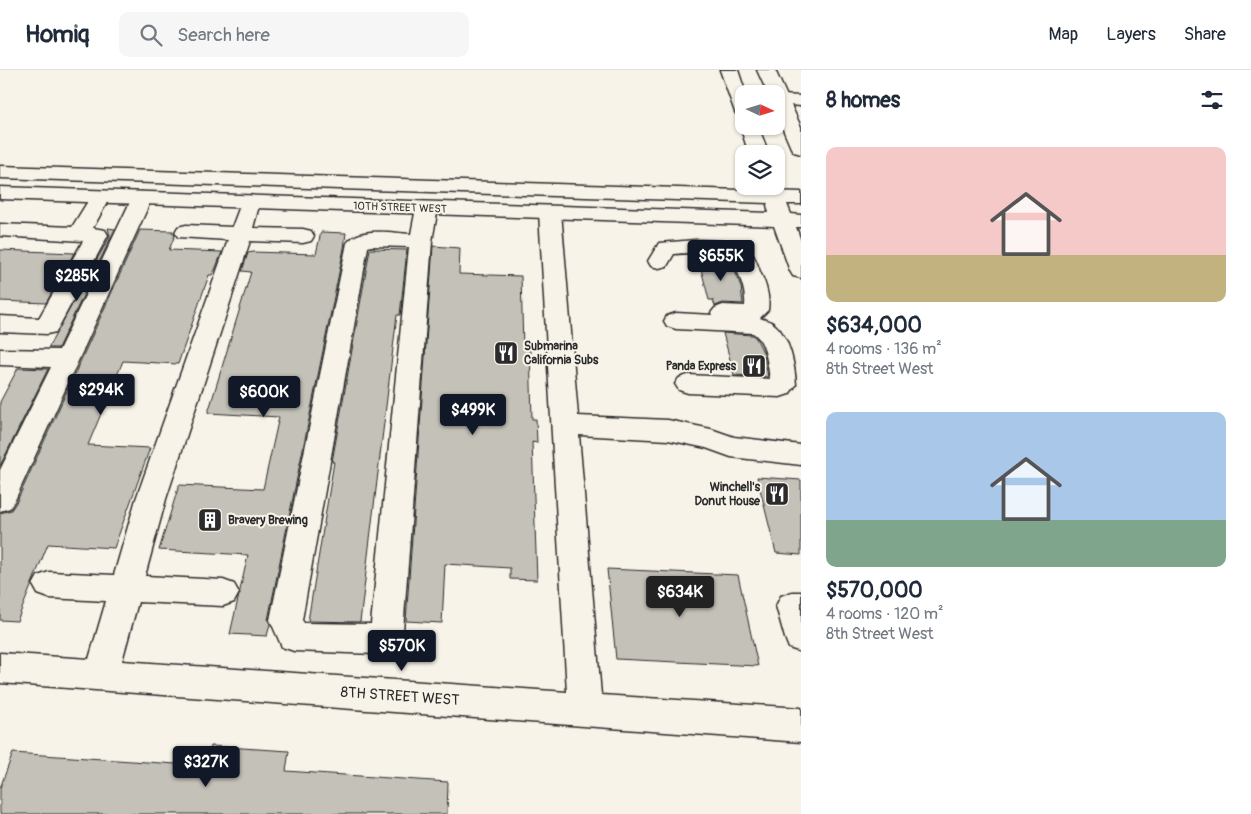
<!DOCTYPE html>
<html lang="en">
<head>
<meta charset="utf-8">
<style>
  :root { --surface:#fff; --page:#f6f6f7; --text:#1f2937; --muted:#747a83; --line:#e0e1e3; --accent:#111827 }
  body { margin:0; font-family:Pangolin,sans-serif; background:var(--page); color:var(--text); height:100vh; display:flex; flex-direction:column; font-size:19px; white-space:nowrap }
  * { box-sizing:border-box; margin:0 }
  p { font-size:16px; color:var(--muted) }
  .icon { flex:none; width:28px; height:28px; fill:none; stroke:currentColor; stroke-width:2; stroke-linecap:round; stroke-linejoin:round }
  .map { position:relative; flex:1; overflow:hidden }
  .panel { display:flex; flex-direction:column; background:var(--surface); width:450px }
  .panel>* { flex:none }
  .needle { width:32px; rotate:94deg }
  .fabs { position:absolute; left:735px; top:15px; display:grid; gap:10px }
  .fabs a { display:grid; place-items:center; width:50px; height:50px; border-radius:10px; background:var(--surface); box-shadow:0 1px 4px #0004; font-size:25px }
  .price { position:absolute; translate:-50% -42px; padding:0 11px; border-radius:5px; background:var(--accent); color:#fff; font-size:16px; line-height:32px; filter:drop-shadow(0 1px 2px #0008) }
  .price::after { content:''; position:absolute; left:50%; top:30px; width:15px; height:11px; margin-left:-8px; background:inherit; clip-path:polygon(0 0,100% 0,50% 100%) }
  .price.current { background:#222; color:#fff }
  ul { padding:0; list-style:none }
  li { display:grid; align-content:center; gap:10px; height:265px; padding:0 25px }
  li span { display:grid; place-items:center; height:155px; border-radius:10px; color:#555 }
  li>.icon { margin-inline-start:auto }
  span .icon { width:90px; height:90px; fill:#fffc; stroke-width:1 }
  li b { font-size:21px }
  h2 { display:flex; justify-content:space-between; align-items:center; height:60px; padding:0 25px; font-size:21px }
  header { display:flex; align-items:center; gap:30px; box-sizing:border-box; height:70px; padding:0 25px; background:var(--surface); border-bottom:1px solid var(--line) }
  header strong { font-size:24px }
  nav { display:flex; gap:28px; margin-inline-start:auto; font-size:18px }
  .search { width:350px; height:45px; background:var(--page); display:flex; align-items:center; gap:12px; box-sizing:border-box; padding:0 18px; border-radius:10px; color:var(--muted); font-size:19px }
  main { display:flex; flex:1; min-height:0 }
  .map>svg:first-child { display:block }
  .building { fill:#c4c1b9; stroke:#2b2b2b }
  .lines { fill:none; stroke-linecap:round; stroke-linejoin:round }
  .minor-casing { stroke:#2b2b2b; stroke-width:3 }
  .major-casing { stroke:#2b2b2b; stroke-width:3 }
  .minor { fill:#f7f3e8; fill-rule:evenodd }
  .major { fill:#f7f3e8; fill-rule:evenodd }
  .labels { text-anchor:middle; stroke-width:4; stroke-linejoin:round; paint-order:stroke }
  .far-street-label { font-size:11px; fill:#2b2b2b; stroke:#f7f3e8 }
  .poi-label { font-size:12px; font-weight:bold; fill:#2b2b2b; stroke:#f7f3e8; text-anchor:start }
  .near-street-label { font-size:15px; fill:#2b2b2b; stroke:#f7f3e8 }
</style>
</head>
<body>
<header>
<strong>Homiq</strong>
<div class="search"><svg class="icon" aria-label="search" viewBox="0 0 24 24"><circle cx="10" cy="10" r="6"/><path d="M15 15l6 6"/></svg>Search here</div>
<nav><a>Map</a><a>Layers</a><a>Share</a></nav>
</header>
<main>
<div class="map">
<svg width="801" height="744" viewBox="0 0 801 744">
  <rect width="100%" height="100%" fill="#f7f3e8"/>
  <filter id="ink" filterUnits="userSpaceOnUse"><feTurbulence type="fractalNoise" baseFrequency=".02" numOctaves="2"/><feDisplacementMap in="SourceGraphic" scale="10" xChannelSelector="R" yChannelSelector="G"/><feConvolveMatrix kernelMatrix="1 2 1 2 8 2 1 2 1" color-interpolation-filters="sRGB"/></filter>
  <g filter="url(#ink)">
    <path class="building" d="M108,158L115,159L58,278H48L110,166Z
      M140,160L173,161L172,163L175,165L169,180L222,182L215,200L212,205H209L178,294L123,291L88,375L150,378L114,478L48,474L17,551L0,550V443L11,440L17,431Z
      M321,162L346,163L344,178L268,550L270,554L267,566L230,564L248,485L159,480L179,415L263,419L279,347L208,343L251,202L242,201L248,183L253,182L316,184Z
      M433,176L460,178L459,204L521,206L523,278L530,279L532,349H536L537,373L532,372L537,510L510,509V498L445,494L442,553L406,551Z
      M370,179L407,180L400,245H397L360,552L308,551L334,392H332Z
      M0,180L74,183L46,233L0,231Z
      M701,190L732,192L741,217L743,234L723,233L715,236L713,230H709L699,191Z
      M723,263L752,265L756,268L764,284L768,307L734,305Z
      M18,298L48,299L0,396V332Z
      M757,407L801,410V485L776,483Z
      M607,499L738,505L758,596L616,589Z
      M211,676L289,681L286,701L448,712L447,744H0V718L13,683L206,696Z"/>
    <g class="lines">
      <defs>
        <path id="minor" d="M780,25L801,26V36L776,34V26Z
          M100,121L107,123L110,127L93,158L105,160L108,165L56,262L47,264L0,262V246L39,248L83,171L0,166V154L72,157L93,123Z
          M142,122L149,124L152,128L15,430L10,438L0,441V400L51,297L0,295V279L59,280L132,128L135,124Z
          M250,126L257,128L260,132L253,158L303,159L311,161L314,166L311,171L303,173L250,171L166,429L145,506L223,510L234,514L239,523L234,532L223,536L138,532L122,591L567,622L539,142L543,138L550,136L557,138L561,142L578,346L668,350L711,359L734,367L801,375V395L731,387L706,378L668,370L579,365L601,625L801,638V672L0,613V583L89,589L106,531L49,528L38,524L33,515L38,506L49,502L114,505L136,429L228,170L178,167L175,162L178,157L186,155L232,157L243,128Z
          M427,132L434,134L438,138L432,171L403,561C397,574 389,580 375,584L294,581L282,577L270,550L347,173C359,156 393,163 411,164L416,138L420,134ZM371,176L409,177L371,554L304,553L302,550L368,177Z
          M696,170C713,170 740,170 752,184C756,189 758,196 760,202C766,214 770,227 768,240L760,248C765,250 771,251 775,255C790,268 795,296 796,315L789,324L780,327L688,323L679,320L675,314L679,308L688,305L770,309C768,295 766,271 753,263L676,259L667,256L664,251L667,246L676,243L712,245L711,243L715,238L723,235L745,236C746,226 743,215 739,205C737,201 736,194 733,191C723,180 688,183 674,184L667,196L659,198L651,196L648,191L659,173Z
          M792,522H801V582L789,578L785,568L776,536L781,526Z"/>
        <path id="major" d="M720,0H738L746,24H744V47L738,46L735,42Z
          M757,0H775L801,57V84L794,82L791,78L776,43V24H768Z
          M742,52L744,56H758L769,84H749L740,56Z
          M0,96L801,122V134H787L791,144L801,145V157H796L801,171V208L793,206L790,201L774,156L0,129V117L769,143L767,135L768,133L0,108Z"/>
      </defs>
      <use href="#minor" class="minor-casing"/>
      <use href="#major" class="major-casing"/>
      <use href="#minor" class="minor"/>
      <use href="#major" class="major"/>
    </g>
  </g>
  <defs>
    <symbol id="restaurant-square" viewBox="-11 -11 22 22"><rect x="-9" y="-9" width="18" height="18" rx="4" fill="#2b2b2b" stroke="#f7f3e8"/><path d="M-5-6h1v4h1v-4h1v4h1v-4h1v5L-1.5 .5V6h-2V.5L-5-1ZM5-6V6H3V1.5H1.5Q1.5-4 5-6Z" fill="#fff"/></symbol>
    <symbol id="building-square" viewBox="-11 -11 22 22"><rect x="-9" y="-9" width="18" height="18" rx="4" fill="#2b2b2b" stroke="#f7f3e8"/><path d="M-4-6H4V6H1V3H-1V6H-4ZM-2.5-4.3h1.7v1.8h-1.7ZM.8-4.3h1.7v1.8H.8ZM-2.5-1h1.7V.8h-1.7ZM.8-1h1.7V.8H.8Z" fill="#fff"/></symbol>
  </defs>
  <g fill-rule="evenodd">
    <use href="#restaurant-square" x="492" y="269" width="28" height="28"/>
    <use href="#restaurant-square" x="740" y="282" width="28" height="28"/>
    <use href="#restaurant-square" x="763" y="410" width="28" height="28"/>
    <use href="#building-square" x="196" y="436" width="28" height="28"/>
  </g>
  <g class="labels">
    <g class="far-street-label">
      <text transform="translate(400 137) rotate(2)" y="4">10TH STREET WEST</text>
    </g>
    <g class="poi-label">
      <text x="524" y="280">Submarina<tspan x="524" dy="14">California Subs</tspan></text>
      <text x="736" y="300" text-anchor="end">Panda Express</text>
      <text x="760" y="421" text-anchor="end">Winchell's<tspan x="760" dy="14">Donut House</tspan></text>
      <text x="228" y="454">Bravery Brewing</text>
    </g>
    <g class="near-street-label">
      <text transform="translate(400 626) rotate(4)" y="5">8TH STREET WEST</text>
    </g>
  </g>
</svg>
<div class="fabs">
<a><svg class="needle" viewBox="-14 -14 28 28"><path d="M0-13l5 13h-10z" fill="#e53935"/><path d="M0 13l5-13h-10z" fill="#747a83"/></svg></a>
<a><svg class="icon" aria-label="layers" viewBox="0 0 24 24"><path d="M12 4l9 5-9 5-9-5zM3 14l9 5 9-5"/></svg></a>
</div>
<b class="price" style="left:721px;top:212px">$655K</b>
<b class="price" style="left:77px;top:232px">$285K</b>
<b class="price" style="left:101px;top:346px">$294K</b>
<b class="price" style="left:264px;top:348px">$600K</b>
<b class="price" style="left:473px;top:366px">$499K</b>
<b class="price current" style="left:680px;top:548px">$634K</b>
<b class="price" style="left:402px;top:602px">$570K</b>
<b class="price" style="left:206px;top:718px">$327K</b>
</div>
<section class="panel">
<h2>8 homes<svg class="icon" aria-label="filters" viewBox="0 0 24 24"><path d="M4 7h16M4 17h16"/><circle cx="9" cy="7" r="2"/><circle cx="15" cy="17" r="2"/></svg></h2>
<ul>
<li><span style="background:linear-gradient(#f6c9c9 70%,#c2b280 0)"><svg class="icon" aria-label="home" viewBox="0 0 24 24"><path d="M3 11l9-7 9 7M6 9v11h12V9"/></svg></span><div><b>$634,000</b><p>4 rooms · 136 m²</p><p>8th Street West</p></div></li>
<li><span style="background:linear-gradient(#a9c7e8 70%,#7fa58c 0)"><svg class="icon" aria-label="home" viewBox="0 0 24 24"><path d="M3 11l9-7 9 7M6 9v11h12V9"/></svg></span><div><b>$570,000</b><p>4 rooms · 120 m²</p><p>8th Street West</p></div></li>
</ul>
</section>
</main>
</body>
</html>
